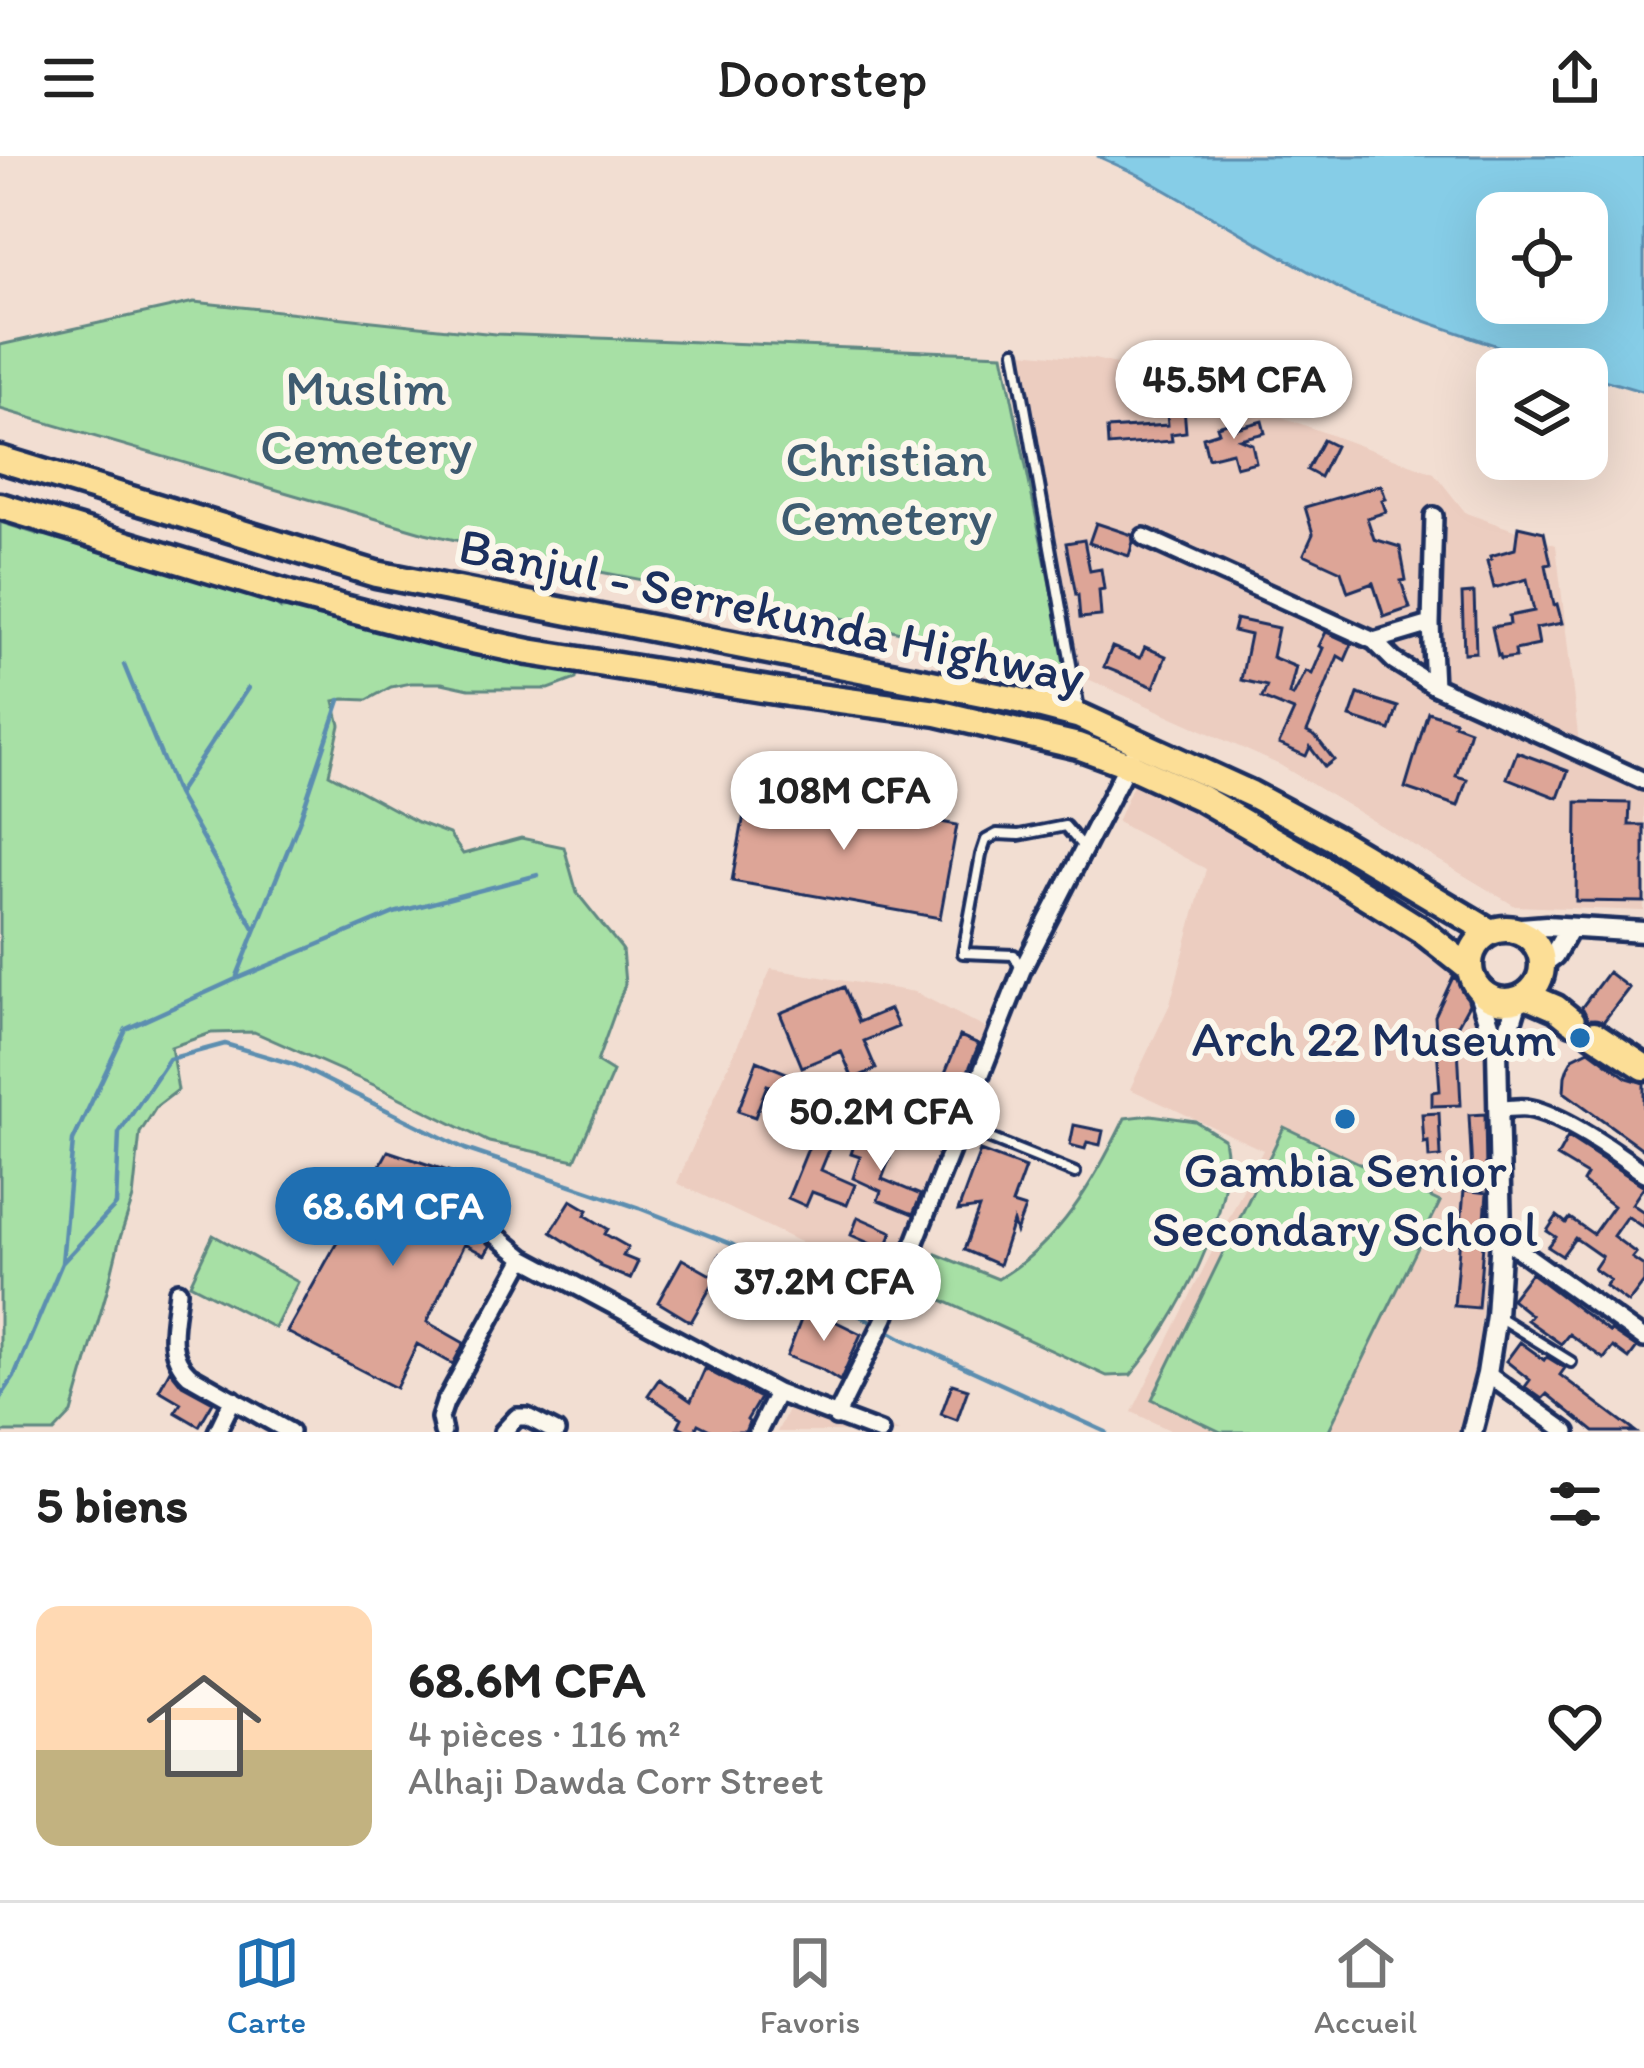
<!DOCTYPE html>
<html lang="fr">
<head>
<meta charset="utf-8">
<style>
  :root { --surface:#fff; --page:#f2f2f2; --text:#222; --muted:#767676; --line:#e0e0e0; --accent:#1f6fb2 }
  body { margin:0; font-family:Itim,sans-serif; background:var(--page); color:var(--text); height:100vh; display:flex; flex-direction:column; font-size:45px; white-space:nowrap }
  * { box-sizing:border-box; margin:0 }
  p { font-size:39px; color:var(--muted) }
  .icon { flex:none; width:66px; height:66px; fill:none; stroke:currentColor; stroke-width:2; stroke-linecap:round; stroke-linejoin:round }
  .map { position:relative; height:1276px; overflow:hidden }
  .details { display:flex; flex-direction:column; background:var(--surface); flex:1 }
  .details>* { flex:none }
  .fabs { position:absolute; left:1476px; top:36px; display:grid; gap:24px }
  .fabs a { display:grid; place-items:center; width:132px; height:132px; border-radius:24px; background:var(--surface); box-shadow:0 12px 48px #0002; font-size:60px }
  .price { position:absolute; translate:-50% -102px; padding:0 27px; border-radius:42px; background:#fff; color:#222; font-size:39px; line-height:78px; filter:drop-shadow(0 3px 6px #0008) }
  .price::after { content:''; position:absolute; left:50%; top:72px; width:36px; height:27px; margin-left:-18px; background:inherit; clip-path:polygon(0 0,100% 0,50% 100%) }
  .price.active { background:var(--accent); color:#fff }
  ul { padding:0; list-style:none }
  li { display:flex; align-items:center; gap:36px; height:300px; padding:0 36px }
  li span { display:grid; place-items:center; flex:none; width:336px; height:240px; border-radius:24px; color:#555 }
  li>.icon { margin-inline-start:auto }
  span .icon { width:144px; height:144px; fill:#fffc; stroke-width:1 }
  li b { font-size:51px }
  h2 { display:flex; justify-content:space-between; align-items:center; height:144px; padding:0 36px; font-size:51px }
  header { display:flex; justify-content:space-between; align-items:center; height:156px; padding:0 36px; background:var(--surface); font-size:54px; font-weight:600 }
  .dock { display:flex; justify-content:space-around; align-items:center; height:168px; border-top:3px solid var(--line); background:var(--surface); font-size:33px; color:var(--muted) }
  .dock a { display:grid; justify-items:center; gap:6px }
  .dock .active { color:var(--accent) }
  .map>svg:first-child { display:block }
  .built { fill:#eccdc0 }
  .green { fill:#a7e0a5; stroke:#618882; stroke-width:3 }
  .water { fill:#86cde7; stroke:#5b8eb0; stroke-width:3; fill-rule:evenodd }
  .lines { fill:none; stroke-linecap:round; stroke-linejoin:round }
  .stream { stroke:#5b8eb0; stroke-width:4.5 }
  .building { fill:#dda597; stroke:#1b2f5e; stroke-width:3 }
  .service-casing { stroke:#1b2f5e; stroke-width:16 }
  .minor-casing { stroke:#1b2f5e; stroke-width:24 }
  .tertiary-casing { stroke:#1b2f5e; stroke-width:27 }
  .trunk-casing { stroke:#1b2f5e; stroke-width:33 }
  .service { stroke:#fbf7ec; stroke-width:8 }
  .minor { stroke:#fbf7ec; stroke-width:15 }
  .tertiary { stroke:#fbf7ec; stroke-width:18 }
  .trunk { stroke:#fcde96; stroke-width:24 }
  .poi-dot { fill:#1f6fb2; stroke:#fbf7ec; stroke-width:4.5 }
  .labels { text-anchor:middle; stroke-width:12; stroke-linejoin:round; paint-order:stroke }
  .park-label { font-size:51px; fill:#3e5b70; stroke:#fbf7ec }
  .street-label { font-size:51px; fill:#1b2f5e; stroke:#fbf7ec }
  .poi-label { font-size:51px; fill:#1b2f5e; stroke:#fbf7ec; text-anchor:end }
</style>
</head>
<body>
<header><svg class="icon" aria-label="menu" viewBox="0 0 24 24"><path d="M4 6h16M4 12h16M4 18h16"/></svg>Doorstep<svg class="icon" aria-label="share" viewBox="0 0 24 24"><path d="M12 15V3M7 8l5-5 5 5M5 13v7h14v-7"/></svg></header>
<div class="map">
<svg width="1644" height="1276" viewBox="0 0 1644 1276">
  <rect width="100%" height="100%" fill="#f2ded2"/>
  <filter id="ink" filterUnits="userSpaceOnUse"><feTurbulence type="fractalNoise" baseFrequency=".00833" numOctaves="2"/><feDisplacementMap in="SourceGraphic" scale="24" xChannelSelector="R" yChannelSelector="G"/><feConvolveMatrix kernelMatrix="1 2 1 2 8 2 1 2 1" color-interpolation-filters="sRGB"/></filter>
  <g filter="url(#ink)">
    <path class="built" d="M1021,196L1094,203L1171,220L1434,317L1466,357L1556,389L1580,596L1644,630V755L1515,750L1280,609L1081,520Z
      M1137,619L1299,701L1455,805L1476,837L1493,911L1494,1033L1476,1211L1459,1276H1174L1132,1256L1263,994L1130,933L1170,848L1206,713L1117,666Z
      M771,813L915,836L989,874L944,979L890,1129L677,1027Z
      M840,1247L899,1276H777L790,1250Z"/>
    <path class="green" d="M194,146L495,178L1003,198L1068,517L851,464L569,410L425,377L0,253V189Z
      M0,366L40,379L76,381L189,419C219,438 255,430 281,453L318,450L347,468L483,497L497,503L526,505L577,515L576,523L549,533H469L442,527H411L391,531L367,544L344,543L334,545L340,569L329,618L417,666L449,678L463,698L521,682L564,691L577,737L622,793L625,828L597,906L613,916L575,1004L489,986L374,929L254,876L211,877L171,891L178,934L157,950L140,977L133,1042L120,1082L108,1131L72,1257L54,1276H0Z
      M1151,959L1195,965L1224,983C1239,1052 1175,1168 1131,1219L1107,1220L918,1133L936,1098L998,1123C1060,1087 1095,1024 1125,962Z
      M1284,971L1440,1046L1328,1276H1221L1152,1243Z
      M213,1079L298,1126L275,1172L190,1128Z"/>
    <path class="water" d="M1097,0H1644V236L1587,219V213H1568L1538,204L1352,140L1139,19ZM1497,57H1587V147H1497Z"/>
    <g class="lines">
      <path class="stream" d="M124,509L177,638L254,772
        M178,637L248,532
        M237,820L299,666L340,544
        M62,1107L116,1049L119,977L169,903L225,888L296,909L465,993L639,1052L731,1088L903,1183L1106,1276
        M0,1242L14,1221L62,1107L73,985L126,873L236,823L394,757L538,719"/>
    </g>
    <path class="building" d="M1171,201L1174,226H1182L1186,276L1171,278L1172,285L1108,290L1107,273L1168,269L1166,244L1138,246L1137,228L1163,226L1161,202Z
      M1262,265L1265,277L1240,283L1252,288L1256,306L1236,311L1232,296L1208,302L1203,281L1219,276L1217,270L1231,266L1233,273Z
      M1323,284L1335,290L1320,321L1307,314Z
      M1381,329L1386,343L1382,344L1386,356L1367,362L1374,383L1400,391L1406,424L1401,425L1410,452L1384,461L1373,427L1348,436L1341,415L1304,398L1313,378L1305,351Z
      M1096,367L1132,379L1133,386L1129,400L1089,387Z
      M1518,370L1544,376L1551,408L1546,409L1554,449L1557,448L1562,467L1536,472L1539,489L1515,494L1516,501L1501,503L1500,499L1498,500L1492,471L1510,468L1509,460L1534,455L1527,423L1494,432L1487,405L1491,403L1490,400L1515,393Z
      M1084,384L1090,415L1101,413L1104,433L1099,434L1101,460L1080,462L1078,439H1076L1066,387Z
      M1474,437L1476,496L1464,497L1462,438Z
      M1236,463L1278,472L1272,501L1296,511L1289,538L1293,540L1306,515L1312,518L1323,492L1319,490L1326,476L1352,488L1345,504L1338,500L1307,576L1316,581L1334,604L1325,611L1310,591L1306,600L1279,588L1294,555L1262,542L1267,530L1241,524L1250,479L1233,475Z
      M1112,491L1140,502L1145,491L1166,500L1154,531L1104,511Z
      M1358,538L1398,551L1390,574L1350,561Z
      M1428,556L1455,565L1454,568L1470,574L1456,620L1467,623L1458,650L1405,632Z
      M1517,596L1568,615L1558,642L1507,622Z
      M749,631L957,669L940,762L732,725Z
      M1577,646L1630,647L1629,669H1644V746L1576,745Z
      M1608,816L1629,832L1604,865L1588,863L1582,851Z
      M1453,821L1464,828L1469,848L1457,870L1461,949L1432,950V936L1440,935L1435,860Z
      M844,831L859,866L890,853L898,871L864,885L876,913L853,923L841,895L802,911L780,857Z
      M960,880L979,888L958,940L939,932Z
      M1589,894L1627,922L1644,927V994L1564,936L1565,920L1568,911L1573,902Z
      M757,905L850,943L821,1014L855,1029L847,1049L812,1036L806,1050L788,1042L824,953L767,929L755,961L738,955Z
      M882,926L923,943L916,961L946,973L940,988L866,958Z
      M1439,957L1441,1001L1429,1002L1428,986L1424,987L1422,958Z
      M1485,958L1486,1015L1472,1016L1469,959Z
      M1074,969L1103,975L1100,989L1087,986L1085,993L1070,989Z
      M858,978L894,991L882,1023L921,1039L913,1058L878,1044L881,1035L853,1022L860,1001L851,998Z
      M1568,981L1644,1030L1632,1048L1644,1056V1072L1627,1060L1613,1080L1636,1097L1632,1102L1644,1110V1126L1628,1147L1605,1130L1610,1124L1594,1113L1602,1101L1575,1082L1562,1100L1548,1091L1556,1081L1547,1075L1557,1060L1566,1067L1570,1062L1593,1078L1613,1050L1583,1026L1587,1019L1557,1001Z
      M388,995L492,1030L472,1071L480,1075L481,1081L490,1090L485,1099L464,1088L427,1166L464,1187L453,1208L417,1188L396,1232L287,1176Z
      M980,995L1025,1012L1012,1048L1025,1052L1016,1076L1013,1066L999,1109L964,1094L979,1052L958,1055Z
      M1464,1034L1487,1037L1478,1152L1454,1150Z
      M571,1044L588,1054L585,1059L608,1073L605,1078L628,1091L623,1100L638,1106L630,1123L599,1110L600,1108L551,1076Z
      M858,1061L892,1076L885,1094L851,1079Z
      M720,1098L748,1111L742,1125L714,1112Z
      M682,1103L716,1122L691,1166L658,1146Z
      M1531,1117L1609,1176L1610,1174L1637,1192L1629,1203L1613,1191L1604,1203L1569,1178L1561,1188L1527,1164L1531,1159L1511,1143Z
      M806,1151L861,1178L840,1225L821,1213L787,1200Z
      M1520,1186L1545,1204L1547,1201L1565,1212L1560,1219L1636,1276H1594L1547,1238L1542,1243L1525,1231L1530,1224L1506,1205Z
      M705,1213L760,1242L747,1264L749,1266L745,1276H714L698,1268L694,1276H690L678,1270L682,1262L648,1239L659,1223L691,1245Z
      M170,1214L182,1229L213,1246L199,1270L175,1256L181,1247L159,1234Z
      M952,1228L968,1233L957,1264L941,1258Z"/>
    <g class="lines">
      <defs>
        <path id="service" d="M1015,195L1079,553
          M1021,813L1014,799L963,797L981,699L986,684L997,678L1019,679L1065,670L1083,691
          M961,971L1075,1017
          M1497,1160L1571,1206"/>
        <path id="minor" d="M1434,360L1431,468L1434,530
          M1144,381L1374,485L1394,505L1434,530L1644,625
          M1374,485L1431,468
          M1499,953C1508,953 1518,951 1527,952C1560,957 1617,997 1644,1017
          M492,1076L524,1102L777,1237L880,1276
          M1501,1081L1644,1183
          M178,1135C175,1166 164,1195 189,1219L290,1276
          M1487,1218L1567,1276
          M836,1261L885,1162L1022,814L1131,601
          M217,1276L233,1243
          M443,1276L440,1262L445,1247L524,1102
          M503,1276L517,1261H527L556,1276
          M758,1276L777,1237"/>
        <path id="tertiary" d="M1508,773L1546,770L1644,776
          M1542,808L1554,799L1569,772
          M1497,893L1509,873L1518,843
          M1472,1276L1487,1218L1496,1160L1501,1081L1497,893L1477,830"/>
        <path id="trunk" d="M0,303L376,418L1018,544L1080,560L1251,638L1333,682L1491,776
          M0,350L290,438L444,478L529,496L788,537L937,557L1078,590L1127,608L1201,642L1317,709L1421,774L1470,813
          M1470 809a36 36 0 1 1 72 0a36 36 0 1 1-72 0Z
          M1526,839L1556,852L1572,865
          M1594,878L1644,911"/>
      </defs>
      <use href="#service" class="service-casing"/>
      <use href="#minor" class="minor-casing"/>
      <use href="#tertiary" class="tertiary-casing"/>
      <use href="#trunk" class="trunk-casing"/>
      <use href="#service" class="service"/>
      <use href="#minor" class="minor"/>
      <use href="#tertiary" class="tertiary"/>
      <use href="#trunk" class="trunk"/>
    </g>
  </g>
  <g class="poi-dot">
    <circle cx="1580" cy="882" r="12"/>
    <circle cx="1345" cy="963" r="12"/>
  </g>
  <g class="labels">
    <g class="park-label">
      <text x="366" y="249">Muslim<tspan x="366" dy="59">Cemetery</tspan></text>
      <text x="886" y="320">Christian<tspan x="886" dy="59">Cemetery</tspan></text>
    </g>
    <g class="street-label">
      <text transform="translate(772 454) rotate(12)" y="18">Banjul - Serrekunda Highway</text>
    </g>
    <g class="poi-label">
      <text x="1556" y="900">Arch 22 Museum</text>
      <text x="1345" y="1031" text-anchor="middle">Gambia Senior<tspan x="1345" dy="59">Secondary School</tspan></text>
    </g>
  </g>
</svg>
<div class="fabs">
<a><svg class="icon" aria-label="locate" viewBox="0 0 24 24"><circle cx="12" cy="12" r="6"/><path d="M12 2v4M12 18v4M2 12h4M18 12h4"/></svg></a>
<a><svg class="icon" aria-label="layers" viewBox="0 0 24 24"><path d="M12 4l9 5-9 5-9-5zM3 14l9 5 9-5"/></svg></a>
</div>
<b class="price" style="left:1234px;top:286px">45.5M CFA</b>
<b class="price" style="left:844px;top:697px">108M CFA</b>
<b class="price" style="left:881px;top:1018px">50.2M CFA</b>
<b class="price active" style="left:393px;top:1113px">68.6M CFA</b>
<b class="price" style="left:824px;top:1188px">37.2M CFA</b>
</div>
<section class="details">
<h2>5 biens<svg class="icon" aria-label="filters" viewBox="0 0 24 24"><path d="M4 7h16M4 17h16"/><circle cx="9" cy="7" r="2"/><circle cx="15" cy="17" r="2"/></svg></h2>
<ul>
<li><span style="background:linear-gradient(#ffd9b3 60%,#c2b280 0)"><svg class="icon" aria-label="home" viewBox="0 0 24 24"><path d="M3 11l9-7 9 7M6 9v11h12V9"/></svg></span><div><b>68.6M CFA</b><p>4 pièces · 116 m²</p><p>Alhaji Dawda Corr Street</p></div><svg class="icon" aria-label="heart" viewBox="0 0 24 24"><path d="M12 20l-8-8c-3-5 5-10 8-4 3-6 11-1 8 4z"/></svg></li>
</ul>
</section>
<nav class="dock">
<a class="active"><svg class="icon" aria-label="map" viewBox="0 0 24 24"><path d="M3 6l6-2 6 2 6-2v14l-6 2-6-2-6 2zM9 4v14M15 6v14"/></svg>Carte</a>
<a><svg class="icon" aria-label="saved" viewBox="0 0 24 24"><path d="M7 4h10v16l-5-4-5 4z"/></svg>Favoris</a>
<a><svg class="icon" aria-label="home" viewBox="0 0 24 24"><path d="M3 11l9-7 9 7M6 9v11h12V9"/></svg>Accueil</a>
</nav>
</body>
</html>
